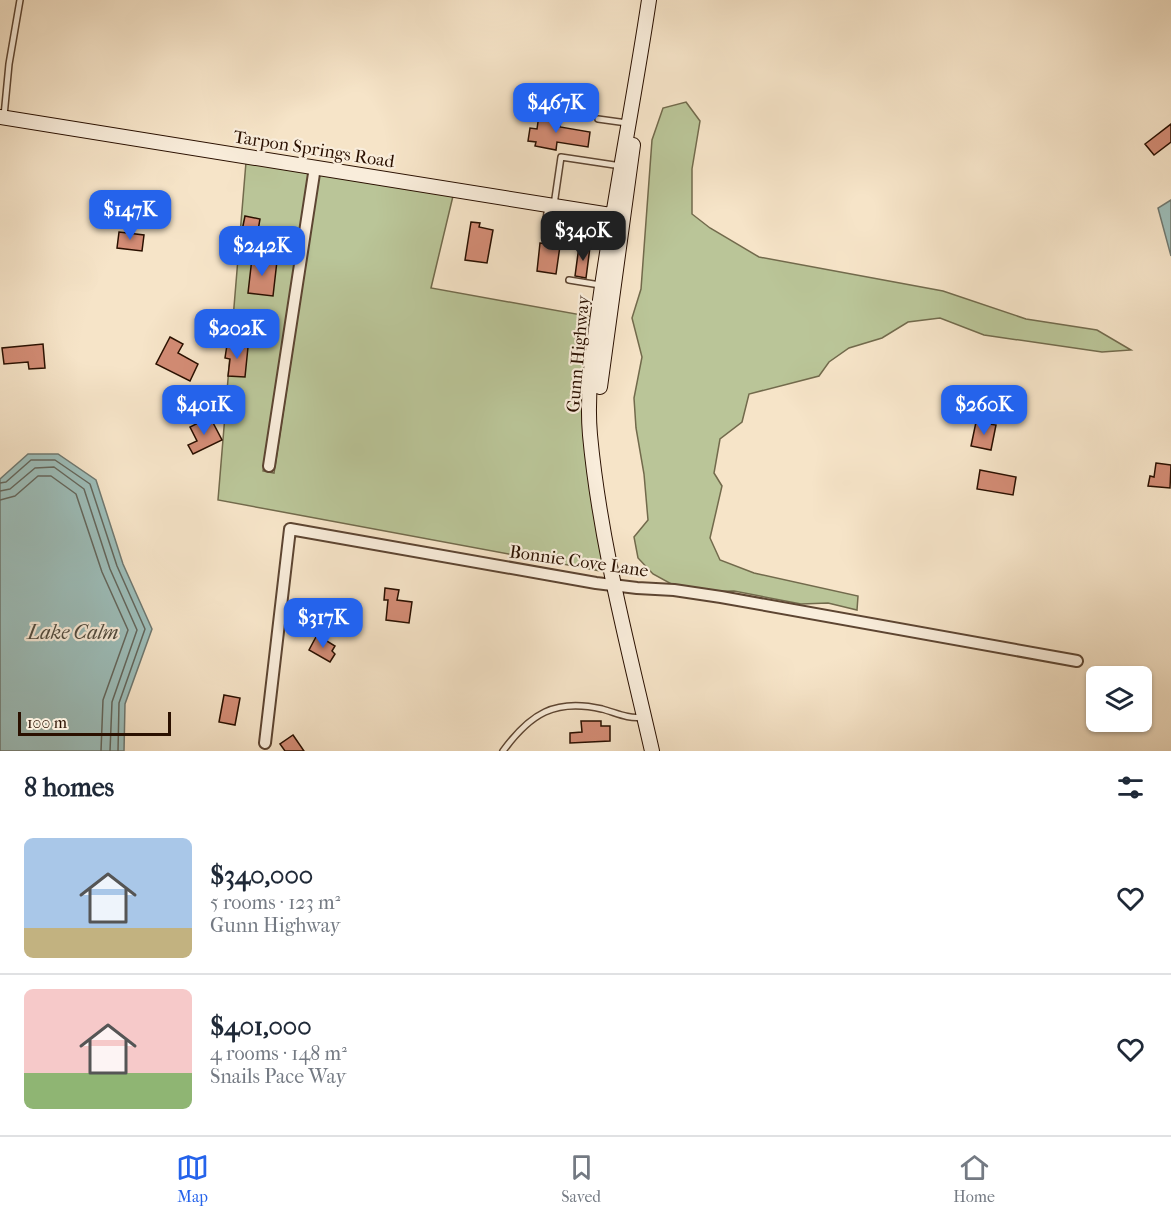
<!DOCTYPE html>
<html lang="en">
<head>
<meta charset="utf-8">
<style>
  :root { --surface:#fff; --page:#f2f2f3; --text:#1f2937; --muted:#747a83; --line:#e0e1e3; --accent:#2563eb }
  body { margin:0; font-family:"IM FELL French Canon",serif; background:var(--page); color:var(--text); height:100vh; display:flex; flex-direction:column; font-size:22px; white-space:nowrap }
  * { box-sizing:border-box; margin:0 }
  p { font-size:20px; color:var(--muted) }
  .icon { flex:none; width:33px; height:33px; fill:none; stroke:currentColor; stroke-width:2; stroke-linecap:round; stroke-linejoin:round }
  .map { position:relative; height:751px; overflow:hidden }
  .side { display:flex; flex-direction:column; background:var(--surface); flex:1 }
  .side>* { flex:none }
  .controls { position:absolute; left:1086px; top:666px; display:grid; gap:12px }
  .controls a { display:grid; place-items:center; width:66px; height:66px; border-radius:9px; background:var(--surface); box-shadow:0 2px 4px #0004; font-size:30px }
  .scale { position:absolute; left:18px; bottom:15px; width:153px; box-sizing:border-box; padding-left:6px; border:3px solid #2a1000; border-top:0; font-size:16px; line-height:21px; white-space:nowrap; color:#2a1000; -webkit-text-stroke:4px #f9eddb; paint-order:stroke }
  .price { position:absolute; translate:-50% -51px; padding:0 14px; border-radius:12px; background:var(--accent); color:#fff; font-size:20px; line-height:39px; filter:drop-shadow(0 2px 3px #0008) }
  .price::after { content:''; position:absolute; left:50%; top:36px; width:18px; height:14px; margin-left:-9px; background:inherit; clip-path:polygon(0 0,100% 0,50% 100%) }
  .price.active { background:#222; color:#fff }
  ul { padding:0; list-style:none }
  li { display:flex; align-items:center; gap:18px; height:150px; padding:0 24px }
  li+li { border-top:2px solid var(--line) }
  li span { display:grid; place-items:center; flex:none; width:168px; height:120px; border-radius:9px; color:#555 }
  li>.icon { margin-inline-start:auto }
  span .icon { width:72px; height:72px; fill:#fffc; stroke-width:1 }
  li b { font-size:26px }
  h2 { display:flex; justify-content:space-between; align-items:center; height:72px; padding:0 24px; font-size:26px }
  .dock { display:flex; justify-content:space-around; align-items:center; height:84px; border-top:2px solid var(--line); background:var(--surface); font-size:16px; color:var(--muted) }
  .dock a { display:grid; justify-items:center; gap:3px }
  .dock .active { color:var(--accent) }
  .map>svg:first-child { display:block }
  .green { fill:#bac598; stroke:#726a4c; stroke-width:1.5 }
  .water { fill:#9dbeba; stroke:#6f7870; stroke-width:1.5 }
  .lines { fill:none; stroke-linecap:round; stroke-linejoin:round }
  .shore { stroke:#64675d; stroke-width:1.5 }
  .building { fill:#d38c75; stroke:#2a1000; stroke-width:1.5 }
  .service-casing { stroke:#5d4532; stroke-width:8 }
  .minor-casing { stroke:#5d4532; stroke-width:14 }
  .secondary-casing { stroke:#2a1000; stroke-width:16 }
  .service { stroke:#f9eddb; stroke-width:5 }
  .minor { stroke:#f9eddb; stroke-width:10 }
  .secondary { stroke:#f9eddb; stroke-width:14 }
  .labels { text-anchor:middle; stroke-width:4.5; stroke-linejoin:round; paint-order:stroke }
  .street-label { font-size:18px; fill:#2a1000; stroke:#f9eddb }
  .water-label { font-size:20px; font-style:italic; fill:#524d41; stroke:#f9eddb }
</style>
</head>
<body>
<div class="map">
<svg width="1171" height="751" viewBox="0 0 1171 751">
  <rect width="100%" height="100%" fill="#f6e4c8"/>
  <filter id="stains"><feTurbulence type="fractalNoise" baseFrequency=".00333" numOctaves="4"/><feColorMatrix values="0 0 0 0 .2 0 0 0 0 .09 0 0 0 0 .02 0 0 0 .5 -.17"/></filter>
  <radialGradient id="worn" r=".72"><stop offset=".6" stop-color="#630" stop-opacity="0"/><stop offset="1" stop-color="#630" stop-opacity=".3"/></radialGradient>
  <path class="green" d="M686,102L700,121L692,169V214L710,228L759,257L943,291L1026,319L1097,330L1131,350L1102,352L984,335L940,318L908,322L882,338L849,348L829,362L819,376L749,394L742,422L720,439L714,473L722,486L710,538L720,560L754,573L858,596L857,610L828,603L801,604L734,591L686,592L653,574L638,558L634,537L648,520L644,474L636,428L634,398L642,357L632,318L641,289L652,140L663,108Z
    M246,162L309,172L263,471L274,473L319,174L453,196L431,288L593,317L589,342L606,572L218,500Z"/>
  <path class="water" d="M1171,200V256L1158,208Z
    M28,454H58L96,480L123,564L152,629L125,704L124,751H0V479Z"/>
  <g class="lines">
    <path class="shore" d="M0,483L6,482L31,460H55L90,484L117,566L145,629L119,703L118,751
      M0,491L10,489L35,468L54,467L84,489L110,569L137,630L112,702L110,751
      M0,500L15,496L38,476H51L76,494L102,572L128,630L103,700L101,751"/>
  </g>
  <path class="building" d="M539,115L561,118L560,127L590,132L588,147L557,142L556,150L535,146L536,142L528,141L530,128L537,129Z
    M1171,124V142L1154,155L1145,144Z
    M245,216L260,219L254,253L238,250Z
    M471,222L480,223L479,227L493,230L487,263L465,260Z
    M119,232L144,235L142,251L117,248Z
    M540,243L560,246L556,274L537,271Z
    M579,246L590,247L586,278L575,276Z
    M252,258L277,261L273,296L248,293Z
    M170,337L183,344L178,353L198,364L190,381L156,364Z
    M43,344L45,368L29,369L28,362L4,364L2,348Z
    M227,345L248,347L245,377L228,376L230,359L225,358Z
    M210,417L222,440L193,454L188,445L197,441L190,427Z
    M976,422L996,425L991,450L971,446Z
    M1156,463L1171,465L1170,488L1148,486L1150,476L1154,477Z
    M980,470L1016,477L1013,495L977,489Z
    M385,588L399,590L397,600L412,602L409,623L386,620L388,600H384Z
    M317,635L335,646L332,651L335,654L330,662L309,650Z
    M224,695L240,698L235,725L219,722Z
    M581,721H601V726H610V741L570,743V733L582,732Z
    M293,735L304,751H285L280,744Z"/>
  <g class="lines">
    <defs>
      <path id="service" d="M4,116L9,64L20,0
        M598,119L627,123
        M554,205L561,157L621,166
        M545,226L548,206
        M575,240L606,245
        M569,280L600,285
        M503,751C530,714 555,698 602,709C617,713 627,719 643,717"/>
      <path id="minor" d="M269,466L315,167
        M265,743L290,529L596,583L637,588L674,590L721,597L1077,661"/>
      <path id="secondary" d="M649,0C634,100 614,199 600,300C594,344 586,391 590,435C600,542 628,646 652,751
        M0,117L623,217
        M600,387L633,145"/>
    </defs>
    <use href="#service" class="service-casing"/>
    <use href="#minor" class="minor-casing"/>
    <use href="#secondary" class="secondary-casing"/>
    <use href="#service" class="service"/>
    <use href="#minor" class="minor"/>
    <use href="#secondary" class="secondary"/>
  </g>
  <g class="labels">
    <g class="street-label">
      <text transform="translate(314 149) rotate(9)" y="6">Tarpon Springs Road</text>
      <text transform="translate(578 354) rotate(-85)" y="6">Gunn Highway</text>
      <text transform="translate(579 561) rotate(8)" y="6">Bonnie Cove Lane</text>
    </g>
    <g class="water-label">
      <text x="73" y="639">Lake Calm</text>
    </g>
  </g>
  <rect width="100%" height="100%" filter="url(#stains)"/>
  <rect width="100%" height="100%" fill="url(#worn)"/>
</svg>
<div class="controls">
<a><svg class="icon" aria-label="layers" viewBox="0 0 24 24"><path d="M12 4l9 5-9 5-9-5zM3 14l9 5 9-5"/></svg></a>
</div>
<div class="scale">100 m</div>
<b class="price" style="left:556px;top:134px">$467K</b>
<b class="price" style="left:130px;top:241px">$147K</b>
<b class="price active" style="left:583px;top:262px">$340K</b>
<b class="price" style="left:262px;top:277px">$242K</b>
<b class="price" style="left:237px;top:360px">$202K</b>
<b class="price" style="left:204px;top:436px">$401K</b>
<b class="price" style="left:984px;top:436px">$260K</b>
<b class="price" style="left:323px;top:649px">$317K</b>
</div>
<section class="side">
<h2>8 homes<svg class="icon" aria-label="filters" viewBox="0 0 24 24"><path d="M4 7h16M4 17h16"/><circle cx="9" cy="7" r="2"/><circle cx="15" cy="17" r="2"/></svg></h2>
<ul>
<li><span style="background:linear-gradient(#a9c7e8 75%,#c2b280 0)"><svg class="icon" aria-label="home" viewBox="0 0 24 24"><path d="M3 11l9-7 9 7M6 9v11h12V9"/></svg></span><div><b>$340,000</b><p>5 rooms · 123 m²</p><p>Gunn Highway</p></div><svg class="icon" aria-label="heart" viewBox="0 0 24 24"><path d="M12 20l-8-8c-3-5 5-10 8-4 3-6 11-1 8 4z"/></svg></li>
<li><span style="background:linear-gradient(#f6c9c9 70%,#8fb573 0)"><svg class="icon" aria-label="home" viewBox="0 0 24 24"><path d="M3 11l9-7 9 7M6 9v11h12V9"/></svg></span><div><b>$401,000</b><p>4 rooms · 148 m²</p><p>Snails Pace Way</p></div><svg class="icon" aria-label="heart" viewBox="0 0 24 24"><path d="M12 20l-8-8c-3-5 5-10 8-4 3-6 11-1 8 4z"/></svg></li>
</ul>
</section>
<nav class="dock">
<a class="active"><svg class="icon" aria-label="map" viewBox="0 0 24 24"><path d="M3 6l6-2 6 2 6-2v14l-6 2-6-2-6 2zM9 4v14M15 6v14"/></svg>Map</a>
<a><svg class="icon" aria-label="saved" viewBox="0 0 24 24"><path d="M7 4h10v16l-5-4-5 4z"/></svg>Saved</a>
<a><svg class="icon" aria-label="home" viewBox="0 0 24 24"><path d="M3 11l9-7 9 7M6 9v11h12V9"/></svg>Home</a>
</nav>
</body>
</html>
